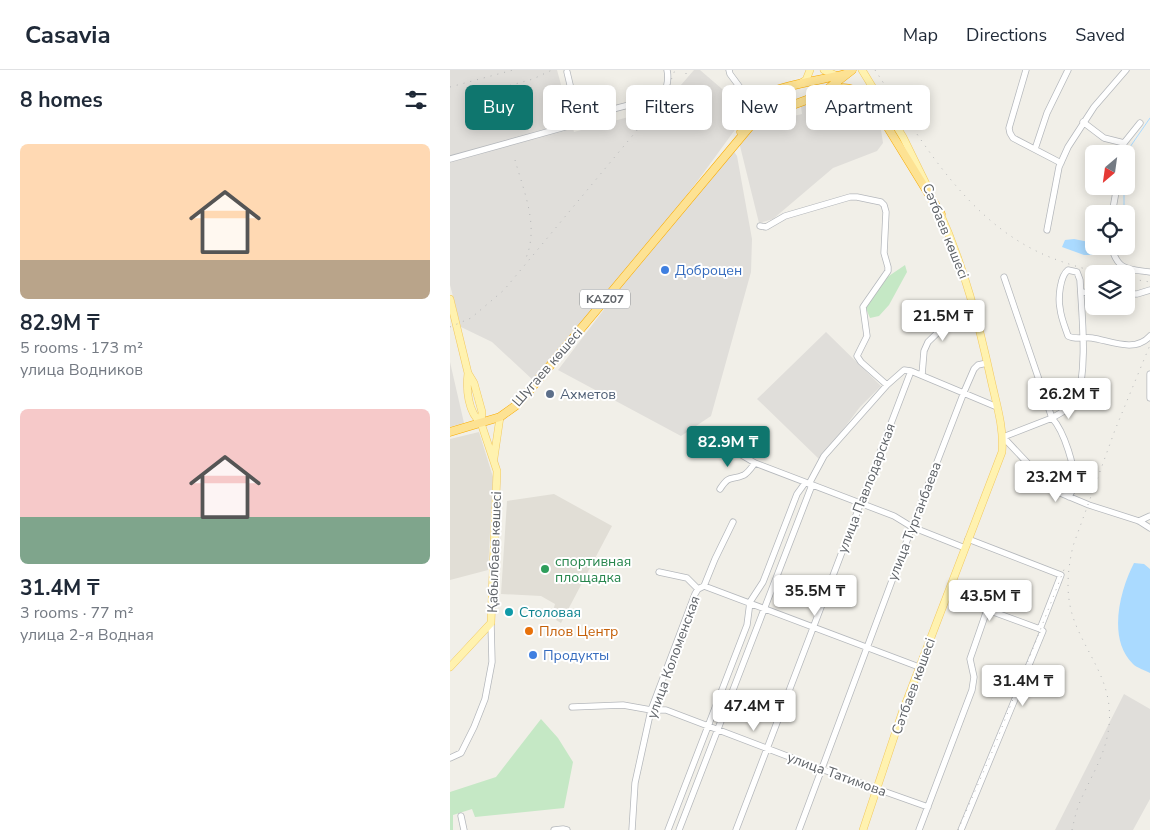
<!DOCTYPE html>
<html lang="en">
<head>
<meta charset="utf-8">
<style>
  :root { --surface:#fff; --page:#f2f2f3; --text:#1f2937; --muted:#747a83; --line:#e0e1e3; --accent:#0f766e }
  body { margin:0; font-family:"Nunito Sans",sans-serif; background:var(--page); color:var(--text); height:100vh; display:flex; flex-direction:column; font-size:19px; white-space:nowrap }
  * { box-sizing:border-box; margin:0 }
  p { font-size:16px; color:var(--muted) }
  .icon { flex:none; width:28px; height:28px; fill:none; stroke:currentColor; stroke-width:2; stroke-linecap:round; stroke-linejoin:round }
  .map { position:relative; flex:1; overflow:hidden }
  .details { display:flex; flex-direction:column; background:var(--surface); width:450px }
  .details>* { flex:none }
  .hud { position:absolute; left:15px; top:15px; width:475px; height:45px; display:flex; gap:10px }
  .needle { width:32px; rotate:209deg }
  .buttons { position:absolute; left:635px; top:75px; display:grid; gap:10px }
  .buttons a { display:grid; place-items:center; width:50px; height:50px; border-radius:8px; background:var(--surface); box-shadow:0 2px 12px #0003; font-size:25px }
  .price { position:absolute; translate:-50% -42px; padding:0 11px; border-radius:5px; background:#fff; color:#222; font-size:16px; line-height:32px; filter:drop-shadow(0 1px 2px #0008) }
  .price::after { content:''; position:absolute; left:50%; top:30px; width:15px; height:11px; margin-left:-8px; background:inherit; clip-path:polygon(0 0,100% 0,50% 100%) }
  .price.active { background:var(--accent); color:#fff }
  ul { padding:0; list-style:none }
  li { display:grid; align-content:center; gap:10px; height:265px; padding:0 20px }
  li span { display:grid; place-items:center; height:155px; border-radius:8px; color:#555 }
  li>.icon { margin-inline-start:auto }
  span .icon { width:90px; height:90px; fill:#fffc; stroke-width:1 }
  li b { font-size:21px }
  h2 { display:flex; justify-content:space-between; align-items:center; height:60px; padding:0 20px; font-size:21px }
  .chip { padding:0 18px; border-radius:8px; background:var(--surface); box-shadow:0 2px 12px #0003; font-size:18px; line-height:45px }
  .chip.active { background:var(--accent); color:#fff }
  header { display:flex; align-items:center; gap:30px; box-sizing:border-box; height:70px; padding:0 25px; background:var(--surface); border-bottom:1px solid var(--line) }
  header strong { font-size:24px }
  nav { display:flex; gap:28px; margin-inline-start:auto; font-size:18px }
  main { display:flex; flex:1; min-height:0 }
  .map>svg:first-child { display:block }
  .industrial { fill:#e0deda }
  .education { fill:#e1ded6 }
  .green { fill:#c5e8c5 }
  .water { fill:#aadaff }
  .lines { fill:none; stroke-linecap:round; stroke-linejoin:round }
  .stream { stroke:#aadaff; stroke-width:1 }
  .minor-casing { stroke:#b5b8bc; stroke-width:7 }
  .major-casing { stroke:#f2c960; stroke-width:8 }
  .highway-casing { stroke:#f9ab00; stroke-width:9 }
  .minor { stroke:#fff; stroke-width:5.5 }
  .major { stroke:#fff2af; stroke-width:7 }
  .highway { stroke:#fde293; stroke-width:8 }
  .rail { stroke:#b6b7b8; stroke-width:1; stroke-dasharray:1 6; stroke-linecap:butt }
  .shop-dot { fill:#3f7fe0; stroke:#fff; stroke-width:2 }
  .service-dot { fill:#5c6f8a; stroke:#fff; stroke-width:2 }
  .leisure-dot { fill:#2e9e5b; stroke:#fff; stroke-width:2 }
  .culture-dot { fill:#0f9aa8; stroke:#fff; stroke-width:2 }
  .food-dot { fill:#e8710a; stroke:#fff; stroke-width:2 }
  .labels { text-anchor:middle; stroke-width:4; stroke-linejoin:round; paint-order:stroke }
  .shield { fill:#fff; stroke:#8f9295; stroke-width:1 }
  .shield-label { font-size:12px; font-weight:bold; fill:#5f6368 }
  .street-label { font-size:14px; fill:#5f6368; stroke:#fff }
  .shop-label { font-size:14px; fill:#366cbe; stroke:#fff; text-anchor:start }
  .service-label { font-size:14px; fill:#4e5e75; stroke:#fff; text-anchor:start }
  .leisure-label { font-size:14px; fill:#27864d; stroke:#fff; text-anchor:start }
  .culture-label { font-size:14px; fill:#0d838f; stroke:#fff; text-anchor:start }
  .food-label { font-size:14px; fill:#c56008; stroke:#fff; text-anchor:start }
</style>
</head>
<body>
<header>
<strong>Casavia</strong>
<nav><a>Map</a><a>Directions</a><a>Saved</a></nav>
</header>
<main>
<section class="details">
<h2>8 homes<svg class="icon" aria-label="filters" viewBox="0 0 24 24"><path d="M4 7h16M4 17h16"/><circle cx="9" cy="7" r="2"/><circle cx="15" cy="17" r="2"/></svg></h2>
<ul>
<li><span style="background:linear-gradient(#ffd9b3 75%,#b9a48a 0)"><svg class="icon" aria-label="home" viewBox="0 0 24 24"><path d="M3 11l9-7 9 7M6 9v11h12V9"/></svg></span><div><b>82.9M ₸</b><p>5 rooms · 173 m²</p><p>улица Водников</p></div></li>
<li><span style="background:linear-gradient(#f6c9c9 70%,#7fa58c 0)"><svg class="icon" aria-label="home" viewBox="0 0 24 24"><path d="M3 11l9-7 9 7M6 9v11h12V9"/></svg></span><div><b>31.4M ₸</b><p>3 rooms · 77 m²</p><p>улица 2-я Водная</p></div></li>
</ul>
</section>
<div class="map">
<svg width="700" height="760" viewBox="0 0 700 760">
  <rect width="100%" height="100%" fill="#f1efe8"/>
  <path class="industrial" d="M0,0H107L124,62L211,38L244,0H250L293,37L295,46L249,109L182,196L84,311L42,272L11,257L0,215Z
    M392,21L408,25L422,37L430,53L433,73L427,81L383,98L323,149L309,153L289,72L306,55L352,44L351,36Z
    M283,80L287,86L302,169L301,202L261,346L231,366L108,300L174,213Z
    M376,262L431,316L410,337L370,390L307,329Z
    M0,292L14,353L0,357Z
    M674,624L700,639V729L683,760H605Z"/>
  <path class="education" d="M29,362L43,407L38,500L0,510V369Z
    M104,424L162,456L111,553L106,550L109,545L103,541L105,534L91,526L51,524L57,431Z"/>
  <path class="green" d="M455,195L457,202L439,235L429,246L420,248L415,236L433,210Z
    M91,649L108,668L123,692L114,738L25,747L22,739L3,745V760H0V722L46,707Z"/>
  <path class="water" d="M624,169L644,173V176H658L660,185H634L612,177L615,170Z
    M684,493L694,494L700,499V603C695,600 687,598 683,594C657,569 670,520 684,493Z"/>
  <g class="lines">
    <path class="stream" d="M676,100L680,77L700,48
      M674,116V144
      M664,179L670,176"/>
    <defs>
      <path id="minor" d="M279,0L280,4L303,35
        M576,0L559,58L560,63L563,68L611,93
        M117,2L126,40L118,54
        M633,52L654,68L674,73
        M585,79L597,43L618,0
        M672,84L674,73L690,53
        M0,89L115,57C138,44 165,39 190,32C196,31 204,32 209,29C217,23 219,9 217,0
        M662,144L667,116
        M310,156L316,157L335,146L400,127H407L431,132L434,135L436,142L434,183L438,197V201L413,237L417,266L407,286L411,292L437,315
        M597,160L609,97L618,77L644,37L676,0
        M661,176C668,201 677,199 700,202
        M554,207L602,348C614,361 626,398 624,416C623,420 620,424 619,427
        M631,222L644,223
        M676,224H687L700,220
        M700,266C685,283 661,271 642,268C634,267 625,270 618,266C615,257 611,248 610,238C608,228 610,206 618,200L627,202L630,210C632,247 638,299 626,334L602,348L553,367L603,420L639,435L689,451L700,458
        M472,305L474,281L478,272L512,239
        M700,328V304
        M268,371L305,393L444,446L462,457L515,478
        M359,414L374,386L437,315L454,300L461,301L547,337
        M270,419C280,404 280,411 294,405C298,403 302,397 305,393
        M689,451L700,446
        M209,502L237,508L248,519
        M254,516L469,597
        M497,525L590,559
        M122,637L173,635L201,640H216L371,699L478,737
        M0,688L11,683L24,657L35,629L42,592L41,553
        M11,746L14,760
        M104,760L113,759L117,760
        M182,760L185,713L201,640L245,524L248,519L254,516L265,489L283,452
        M218,760L297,555L300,532L313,512L347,424L355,413
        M229,760L362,415
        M286,760L461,301
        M349,760L462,457L514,322L524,299L528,295L537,293
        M469,760L522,620L524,607L520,589L537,540
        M511,760L593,561L590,559L611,505L518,469"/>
      <path id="major" d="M374,0L387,6
        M412,0L453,67L480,122
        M351,13L356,10L360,0
        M0,229L18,303L24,313L32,342L31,353L47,401L41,553L0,597
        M18,303C16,320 18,342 31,353
        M44,388L50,347
        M413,760L452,643L552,382C554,359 547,336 542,314C529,254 514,196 489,141"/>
      <path id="highway" d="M376,22C399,13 407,20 424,35L491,144
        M291,62C295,52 299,38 306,31C320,16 374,10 395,4
        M0,362L50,347L68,334L302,54L313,46L370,25L402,0"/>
    </defs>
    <use href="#minor" class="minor-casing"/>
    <use href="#major" class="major-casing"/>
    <use href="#highway" class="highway-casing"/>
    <use href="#minor" class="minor"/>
    <use href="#major" class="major"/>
    <use href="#highway" class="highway"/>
    <path class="rail" d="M425,0C472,71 518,155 602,188C620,195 638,200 657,204
      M236,4V0
      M0,17L63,0
      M33,23L83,9L102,0
      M65,90C74,122 90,158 75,190
      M676,208L700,212
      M0,257L21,248L54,220L203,41L218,18L225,0
      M508,760L543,680L615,497
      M622,760C624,751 626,742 629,734C643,701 663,675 659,636C656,608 641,588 629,562C615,533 616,507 623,476L665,360L700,275"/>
  </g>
  <g class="shop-dot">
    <circle cx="215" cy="200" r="5"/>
    <circle cx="83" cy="585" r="5"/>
  </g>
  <circle class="service-dot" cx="100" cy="324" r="5"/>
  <circle class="leisure-dot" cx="95" cy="499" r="5"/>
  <circle class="culture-dot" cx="59" cy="542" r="5"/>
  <circle class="food-dot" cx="79" cy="561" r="5"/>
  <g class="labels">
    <rect class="shield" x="130" y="219.5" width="50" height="19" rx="4"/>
    <g class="shield-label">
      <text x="155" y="233">KAZ07</text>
    </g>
    <g class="street-label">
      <text transform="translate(496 161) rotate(68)" y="5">Сәтбаев көшесі</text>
      <text transform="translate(97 297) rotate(-49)" y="5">Шугаев көшесі</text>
      <text transform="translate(416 418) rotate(-69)" y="5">улица Павлодарская</text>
      <text transform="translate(464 451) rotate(-69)" y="5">улица Турганбаева</text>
      <text transform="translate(44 482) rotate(-88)" y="5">Қабылбаев көшесі</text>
      <text transform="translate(223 587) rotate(-70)" y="5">улица Коломенская</text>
      <text transform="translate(463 616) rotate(-70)" y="5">Сәтбаев көшесі</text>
      <text transform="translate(387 704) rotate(20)" y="5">улица Татимова</text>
    </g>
    <g class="shop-label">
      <text x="225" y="205">Доброцен</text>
      <text x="93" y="590">Продукты</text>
    </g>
    <g class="service-label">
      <text x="110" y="329">Ахметов</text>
    </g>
    <g class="leisure-label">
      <text x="105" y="496">спортивная<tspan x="105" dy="16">площадка</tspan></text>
    </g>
    <g class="culture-label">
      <text x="69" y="547">Столовая</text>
    </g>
    <g class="food-label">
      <text x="89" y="566">Плов Центр</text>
    </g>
  </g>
</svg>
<div class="buttons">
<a><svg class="needle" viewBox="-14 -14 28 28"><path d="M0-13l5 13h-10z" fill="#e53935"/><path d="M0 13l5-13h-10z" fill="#747a83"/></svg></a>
<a><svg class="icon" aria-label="locate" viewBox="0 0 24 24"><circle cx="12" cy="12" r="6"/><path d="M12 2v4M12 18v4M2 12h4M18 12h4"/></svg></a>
<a><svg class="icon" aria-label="layers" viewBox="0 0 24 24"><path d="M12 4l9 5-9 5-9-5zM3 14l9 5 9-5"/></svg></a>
</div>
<b class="price" style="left:493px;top:272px">21.5M ₸</b>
<b class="price" style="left:619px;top:350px">26.2M ₸</b>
<b class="price active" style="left:278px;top:398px">82.9M ₸</b>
<b class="price" style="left:606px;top:433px">23.2M ₸</b>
<b class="price" style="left:365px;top:547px">35.5M ₸</b>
<b class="price" style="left:540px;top:552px">43.5M ₸</b>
<b class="price" style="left:573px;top:637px">31.4M ₸</b>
<b class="price" style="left:304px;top:662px">47.4M ₸</b>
<div class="hud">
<a class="chip active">Buy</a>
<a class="chip">Rent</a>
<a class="chip">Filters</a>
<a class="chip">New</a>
<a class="chip">Apartment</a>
</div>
</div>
</main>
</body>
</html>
